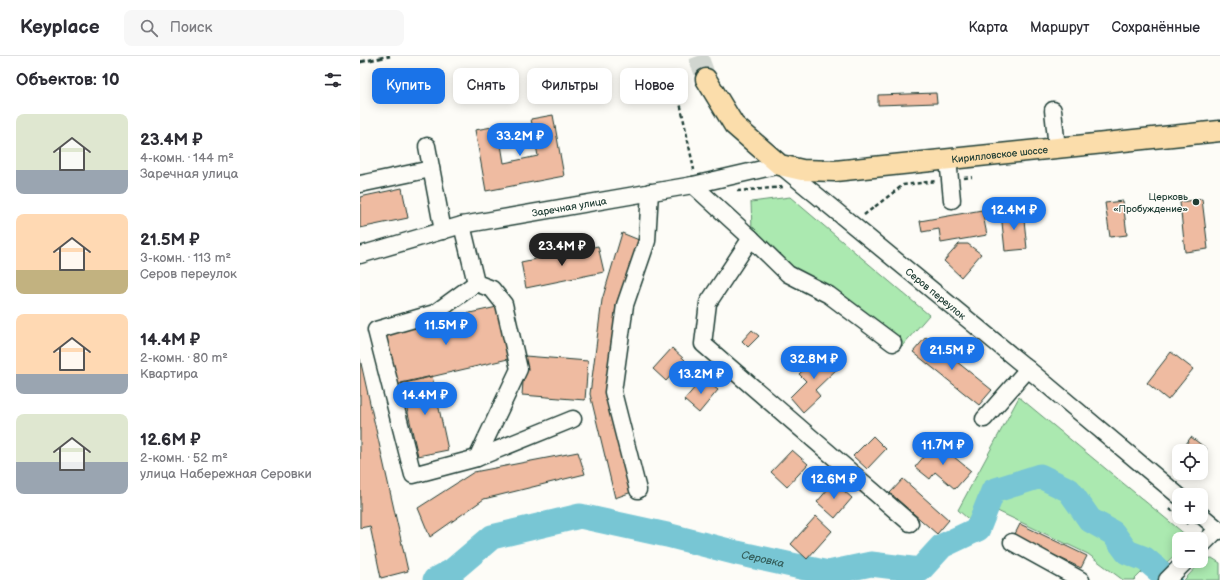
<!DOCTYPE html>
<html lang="ru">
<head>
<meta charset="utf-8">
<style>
  :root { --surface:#fff; --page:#f7f7f7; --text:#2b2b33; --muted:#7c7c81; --line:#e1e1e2; --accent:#1a73e8 }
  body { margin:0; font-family:"Balsamiq Sans",sans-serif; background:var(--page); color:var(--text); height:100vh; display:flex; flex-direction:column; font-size:15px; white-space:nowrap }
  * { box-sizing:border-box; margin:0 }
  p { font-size:13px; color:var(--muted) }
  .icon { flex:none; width:22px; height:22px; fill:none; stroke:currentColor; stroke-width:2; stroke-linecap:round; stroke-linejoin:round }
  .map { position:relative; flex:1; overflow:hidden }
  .details { display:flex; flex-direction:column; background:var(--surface); width:360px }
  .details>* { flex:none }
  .hud { position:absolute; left:12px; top:12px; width:380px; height:36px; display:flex; gap:8px }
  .controls { position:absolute; left:812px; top:388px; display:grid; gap:8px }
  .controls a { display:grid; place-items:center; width:36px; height:36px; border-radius:8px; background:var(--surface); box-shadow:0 2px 10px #0003; font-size:20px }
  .price { position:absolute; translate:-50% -34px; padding:0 9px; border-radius:14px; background:var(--accent); color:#fff; font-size:13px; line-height:26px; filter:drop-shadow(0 1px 2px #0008) }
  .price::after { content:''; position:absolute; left:50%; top:24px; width:12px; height:9px; margin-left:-6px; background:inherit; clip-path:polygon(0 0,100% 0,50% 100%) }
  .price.on { background:#222; color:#fff }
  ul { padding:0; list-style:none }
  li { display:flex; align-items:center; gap:12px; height:100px; padding:0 16px }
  li span { display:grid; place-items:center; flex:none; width:112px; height:80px; border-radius:8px; color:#555 }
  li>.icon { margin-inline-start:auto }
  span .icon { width:48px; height:48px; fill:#fffc; stroke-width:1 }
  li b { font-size:17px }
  h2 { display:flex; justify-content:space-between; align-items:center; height:48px; padding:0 16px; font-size:17px }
  .pill { padding:0 14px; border-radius:8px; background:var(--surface); box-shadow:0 2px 10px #0003; font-size:14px; line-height:36px }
  .pill.on { background:var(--accent); color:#fff }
  header { display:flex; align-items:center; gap:24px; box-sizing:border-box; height:56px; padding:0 20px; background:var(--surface); border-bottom:1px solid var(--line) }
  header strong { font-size:19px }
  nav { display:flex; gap:22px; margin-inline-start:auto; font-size:14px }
  .search { width:280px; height:36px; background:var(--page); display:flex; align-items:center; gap:10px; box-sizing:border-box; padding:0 14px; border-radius:8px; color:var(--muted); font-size:15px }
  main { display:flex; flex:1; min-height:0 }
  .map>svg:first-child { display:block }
  .green { fill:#abe9b0; stroke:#659372 }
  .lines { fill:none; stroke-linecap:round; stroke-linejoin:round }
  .river { stroke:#78c6d4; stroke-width:25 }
  .building { fill:#efbba1; stroke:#1f3d34 }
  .major-tunnel { stroke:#d1d6d0; stroke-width:20; stroke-dasharray:20 10; stroke-linecap:butt }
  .minor-casing { stroke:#1f3d34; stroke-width:19 }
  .major-casing { stroke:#1f3d34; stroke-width:23 }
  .path { stroke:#1f3d34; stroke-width:2.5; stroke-dasharray:4 3; stroke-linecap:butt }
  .minor { stroke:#fdfcf7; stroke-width:16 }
  .major { stroke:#fbddab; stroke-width:20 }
  .rail { stroke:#1f3d34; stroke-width:3; stroke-dasharray:6 3; stroke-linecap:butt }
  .poi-dot { fill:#1f3d34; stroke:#fdfcf7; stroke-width:1.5 }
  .labels { text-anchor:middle; stroke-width:3; stroke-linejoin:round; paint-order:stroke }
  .street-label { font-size:10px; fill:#1f3d34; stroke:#fdfcf7 }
  .poi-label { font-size:10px; fill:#1f3d34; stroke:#fdfcf7; text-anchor:end }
  .water-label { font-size:11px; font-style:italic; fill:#355f5c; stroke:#fdfcf7 }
</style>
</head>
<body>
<header>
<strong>Keyplace</strong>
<div class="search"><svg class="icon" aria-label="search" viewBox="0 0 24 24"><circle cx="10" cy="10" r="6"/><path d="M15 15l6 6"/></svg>Поиск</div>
<nav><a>Карта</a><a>Маршрут</a><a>Сохранённые</a></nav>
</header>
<main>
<section class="details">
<h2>Объектов: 10<svg class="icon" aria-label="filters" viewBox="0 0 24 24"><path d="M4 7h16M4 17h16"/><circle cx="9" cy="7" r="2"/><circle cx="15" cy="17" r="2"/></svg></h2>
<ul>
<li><span style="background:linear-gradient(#dfe7d0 70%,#9aa5b1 0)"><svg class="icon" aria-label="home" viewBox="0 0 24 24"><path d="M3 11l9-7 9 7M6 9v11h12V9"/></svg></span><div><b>23.4M ₽</b><p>4-комн. · 144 m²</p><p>Заречная улица</p></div></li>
<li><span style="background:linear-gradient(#ffd9b3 70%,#c2b280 0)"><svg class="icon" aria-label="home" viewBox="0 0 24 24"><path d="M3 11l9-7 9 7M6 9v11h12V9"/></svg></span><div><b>21.5M ₽</b><p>3-комн. · 113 m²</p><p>Серов переулок</p></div></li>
<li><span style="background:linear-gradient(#ffd9b3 75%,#9aa5b1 0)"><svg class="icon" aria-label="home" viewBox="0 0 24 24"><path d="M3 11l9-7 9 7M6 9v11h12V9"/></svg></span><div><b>14.4M ₽</b><p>2-комн. · 80 m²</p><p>Квартира</p></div></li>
<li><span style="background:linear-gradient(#dfe7d0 60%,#9aa5b1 0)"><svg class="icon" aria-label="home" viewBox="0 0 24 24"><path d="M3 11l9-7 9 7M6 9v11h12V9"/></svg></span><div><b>12.6M ₽</b><p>2-комн. · 52 m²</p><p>улица Набережная Серовки</p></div></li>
</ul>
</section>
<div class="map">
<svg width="860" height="524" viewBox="0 0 860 524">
  <rect width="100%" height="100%" fill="#fdfcf7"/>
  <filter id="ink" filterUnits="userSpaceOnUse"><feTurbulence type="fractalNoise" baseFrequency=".025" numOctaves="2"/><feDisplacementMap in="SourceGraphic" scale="8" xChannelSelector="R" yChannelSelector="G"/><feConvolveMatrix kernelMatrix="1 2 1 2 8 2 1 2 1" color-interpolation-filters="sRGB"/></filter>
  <g filter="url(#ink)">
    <path class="green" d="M430,141L569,259L542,290L470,234L431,216L392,175L391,146Z
      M659,341L827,480V483H819V495L805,508L790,495L769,490L757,472L732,459L712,430L679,413L627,429L615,469L598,454Z
      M681,426L706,439L726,468L751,482L763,499L786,512L774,524H763L728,498L631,452L636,440Z
      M852,502L860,507V524H824L844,503Z"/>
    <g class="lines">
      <path class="river" id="s1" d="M75,524L92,515L132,481L220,460L307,479L377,497L468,517L511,508L560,514L582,490L618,473L633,435L680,420L709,434L730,464L753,477L767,496L785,503L810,524"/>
    </g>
    <path class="building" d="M576,37L577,47L518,49V39Z
      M193,59L204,120L126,135L115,74L138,70L144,107L178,100L171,63Z
      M42,132L48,162L0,172V141Z
      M842,143L848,193L825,196L820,146Z
      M763,145L767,179L750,181L745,147Z
      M622,154L627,179L581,187L579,173L562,176L560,165Z
      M663,154L667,193L645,195L641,157Z
      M262,177L279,184L256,249L246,335L272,436L255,442L230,338L242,244Z
      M599,188H608L621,198L601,221L584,205Z
      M238,190L244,216L166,232L161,206Z
      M137,251L148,303L36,329L24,276Z
      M392,274L399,280L388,291L382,285Z
      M566,281L632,334L619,349L553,296Z
      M312,292L325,304L306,325L293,313Z
      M464,295L479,311L455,334L460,340L443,356L430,341L446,325L439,318Z
      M811,296L833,313L808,344L787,327Z
      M165,300L228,305L225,344L162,339Z
      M0,303L48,515L21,522L10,470L0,472Z
      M72,320L88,394L58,400L41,327Z
      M343,322L358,334L339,357L324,344Z
      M513,380L526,393L507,413L493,400Z
      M831,381L847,393L841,401V395H821Z
      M576,386L611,415L595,433L575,416L570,423L555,411Z
      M432,394L448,408L427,431L411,416Z
      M218,396L225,418L124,443L70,481L58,452L114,416Z
      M543,423L589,464L577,478L530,437Z
      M474,426L492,442L475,462L457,446Z
      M456,460L472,475L447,503L431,488Z
      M660,468L727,500L721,512L654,480Z"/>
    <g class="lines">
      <path class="major-tunnel" d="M338,0L344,16"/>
      <defs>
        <g id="minor">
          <path d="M693,54L697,92"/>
          <path d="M67,90L83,175"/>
          <path d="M588,103L592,144"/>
          <path d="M0,128L71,113"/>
          <path d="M333,129L391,182L428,218L469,239L533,287"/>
          <path d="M102,169L116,227L132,233L144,248L159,313L117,402"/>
          <path d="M391,182L348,247L343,288L550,467"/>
          <path id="s2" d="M0,199L102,169L333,129L420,109L668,313L819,440"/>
          <path d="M116,227L75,257L16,274L53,419L117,402L213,363"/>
          <path d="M624,363L668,313"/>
          <path d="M278,434L253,336L265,249L287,185L290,136"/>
          <path d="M841,459L860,475"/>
          <path d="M652,486L721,524"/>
          <path d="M841,490L858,473"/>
          <path d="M807,524L826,505"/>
        </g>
        <g id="major">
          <path id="s3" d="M346,23L374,69L420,109L442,114L475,115L860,75"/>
        </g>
      </defs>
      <use href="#minor" class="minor-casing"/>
      <use href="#major" class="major-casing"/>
      <path class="path" d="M315,22L334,114
        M604,122L612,121
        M377,135L424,131
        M504,159L543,129L577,125
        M810,453L819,461
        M819,461L829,469"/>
      <use href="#minor" class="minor"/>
      <use href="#major" class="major"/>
      <path class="rail" d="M0,6L30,0"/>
    </g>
  </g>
  <circle class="poi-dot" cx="836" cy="146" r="4"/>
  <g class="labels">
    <g class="street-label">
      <text dy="4" stroke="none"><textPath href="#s3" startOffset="336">Кирилловское шоссе</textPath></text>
      <text dy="4" stroke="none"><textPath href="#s2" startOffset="215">Заречная улица</textPath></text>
      <text dy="4" stroke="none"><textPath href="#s2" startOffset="632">Серов переулок</textPath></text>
    </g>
    <g class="poi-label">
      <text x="828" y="144">Церковь<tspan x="828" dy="12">«Пробуждение»</tspan></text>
    </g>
    <g class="water-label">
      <text dy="4" stroke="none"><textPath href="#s1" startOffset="350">Серовка</textPath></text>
    </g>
  </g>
</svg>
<div class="controls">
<a><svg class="icon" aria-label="locate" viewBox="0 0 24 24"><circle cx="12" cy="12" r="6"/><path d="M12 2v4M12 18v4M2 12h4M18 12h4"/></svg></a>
<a>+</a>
<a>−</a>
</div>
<b class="price" style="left:160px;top:101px">33.2M ₽</b>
<b class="price" style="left:654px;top:175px">12.4M ₽</b>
<b class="price on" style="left:202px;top:211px">23.4M ₽</b>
<b class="price" style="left:86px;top:290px">11.5M ₽</b>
<b class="price" style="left:592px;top:315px">21.5M ₽</b>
<b class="price" style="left:454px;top:324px">32.8M ₽</b>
<b class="price" style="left:341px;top:339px">13.2M ₽</b>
<b class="price" style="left:65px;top:360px">14.4M ₽</b>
<b class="price" style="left:583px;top:410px">11.7M ₽</b>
<b class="price" style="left:474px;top:444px">12.6M ₽</b>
<div class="hud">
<a class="pill on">Купить</a>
<a class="pill">Снять</a>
<a class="pill">Фильтры</a>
<a class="pill">Новое</a>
</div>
</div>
</main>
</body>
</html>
